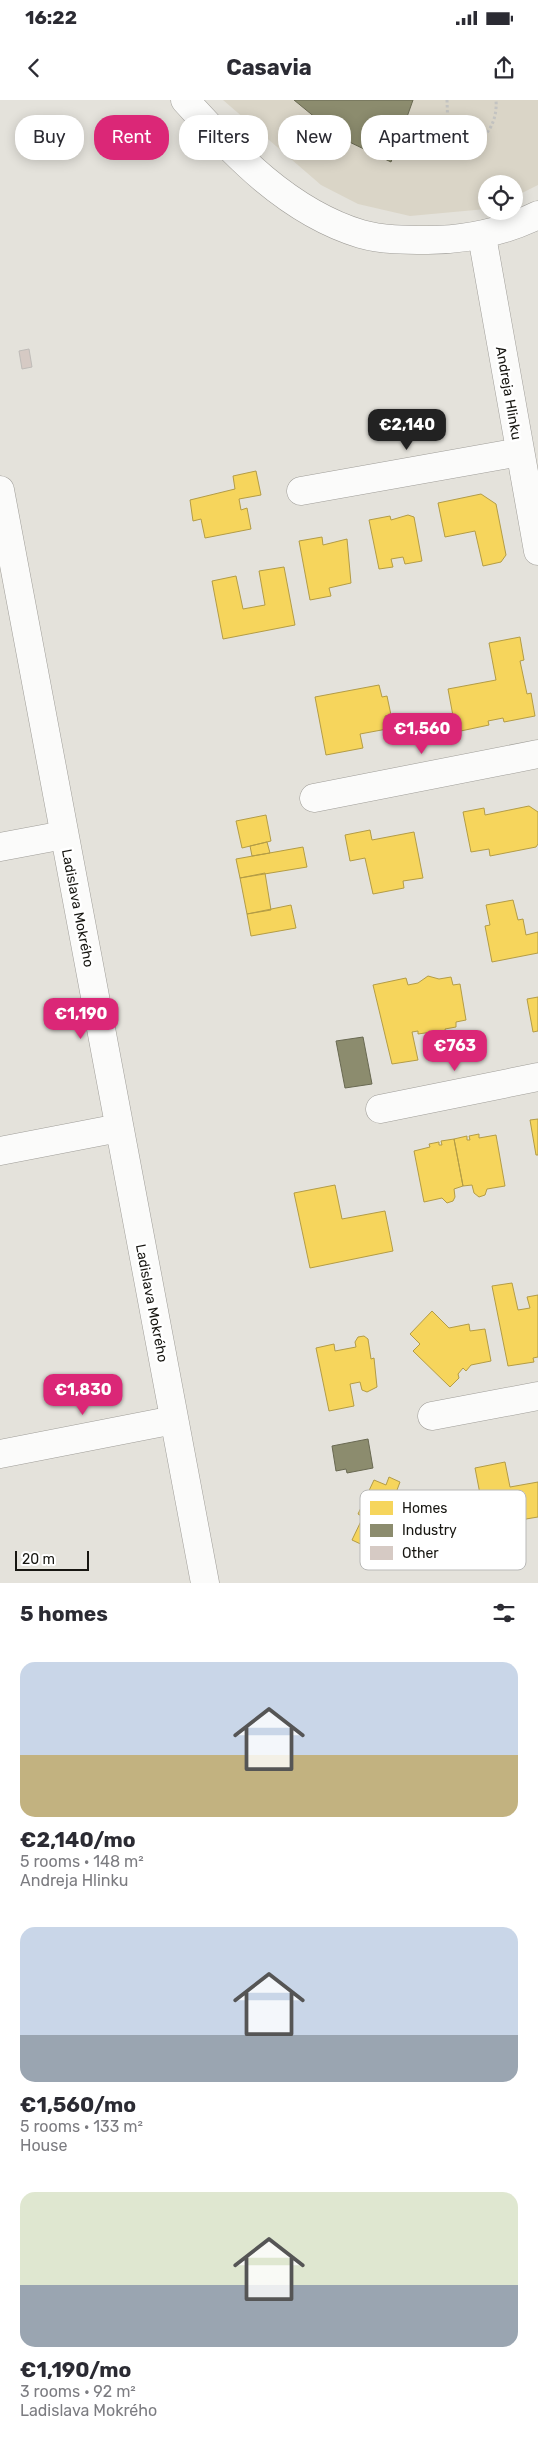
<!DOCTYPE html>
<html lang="en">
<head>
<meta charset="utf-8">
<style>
  :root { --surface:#fff; --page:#f2f2f3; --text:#2b2b33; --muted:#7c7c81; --accent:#db2777 }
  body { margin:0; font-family:Rubik,sans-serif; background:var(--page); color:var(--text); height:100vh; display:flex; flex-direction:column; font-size:19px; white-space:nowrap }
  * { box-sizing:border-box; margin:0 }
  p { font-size:16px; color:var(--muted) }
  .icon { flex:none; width:28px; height:28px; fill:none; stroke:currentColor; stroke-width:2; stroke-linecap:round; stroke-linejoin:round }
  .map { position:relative; height:1483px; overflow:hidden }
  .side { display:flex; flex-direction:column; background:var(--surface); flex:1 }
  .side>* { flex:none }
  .hud { position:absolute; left:15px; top:15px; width:509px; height:45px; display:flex; gap:10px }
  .controls { position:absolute; left:478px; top:75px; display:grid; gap:10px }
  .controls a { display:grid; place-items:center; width:45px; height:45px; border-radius:50%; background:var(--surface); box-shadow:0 2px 12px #0003; font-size:25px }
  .scale { position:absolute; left:15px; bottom:12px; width:74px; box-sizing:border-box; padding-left:5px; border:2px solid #171611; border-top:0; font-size:14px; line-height:18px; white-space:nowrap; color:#171611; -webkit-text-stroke:4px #fff; paint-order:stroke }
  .price { position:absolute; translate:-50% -42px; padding:0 11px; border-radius:10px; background:var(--accent); color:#fff; font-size:16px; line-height:32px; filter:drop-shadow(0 1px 2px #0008) }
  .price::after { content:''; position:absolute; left:50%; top:30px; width:15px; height:11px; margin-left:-8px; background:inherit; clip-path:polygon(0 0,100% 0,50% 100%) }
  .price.selected { background:#222; color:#fff }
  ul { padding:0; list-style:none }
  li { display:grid; align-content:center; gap:10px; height:265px; padding:0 20px }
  li span { display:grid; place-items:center; height:155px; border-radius:15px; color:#555 }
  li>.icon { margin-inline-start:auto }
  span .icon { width:90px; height:90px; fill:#fffc; stroke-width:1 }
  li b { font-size:21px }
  h2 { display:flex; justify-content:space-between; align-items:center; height:60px; padding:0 20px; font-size:21px }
  .chip { padding:0 18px; border-radius:20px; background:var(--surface); box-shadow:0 2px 12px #0003; font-size:18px; line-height:45px }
  .chip.selected { background:var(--accent); color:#fff }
  .status { display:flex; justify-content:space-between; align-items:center; height:35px; padding:0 25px; background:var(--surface); direction:ltr }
  .status svg { height:14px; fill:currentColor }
  header { display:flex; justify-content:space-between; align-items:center; height:65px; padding:0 20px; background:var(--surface); font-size:22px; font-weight:700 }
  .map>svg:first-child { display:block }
  .built { fill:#dad5c7 }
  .homes { fill:#f6d55c; stroke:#b39c46 }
  .industry { fill:#8c8c6e; stroke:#696952 }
  .building { fill:#d6cac4; stroke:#bfbcb8 }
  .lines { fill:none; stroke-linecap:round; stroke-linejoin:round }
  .minor-casing { stroke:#9f9d98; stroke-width:29 }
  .path { stroke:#c3c3c1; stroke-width:3; stroke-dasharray:2.5 2.5; stroke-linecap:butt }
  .minor { stroke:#fbfbfa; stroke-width:28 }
  .labels { text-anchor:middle; stroke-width:5; stroke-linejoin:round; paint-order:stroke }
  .street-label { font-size:14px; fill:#171611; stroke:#fff }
  .key { fill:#fff; stroke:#b9b9b8; stroke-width:1 }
  .key-label { font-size:14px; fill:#171611 }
</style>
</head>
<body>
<div class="status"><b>16:22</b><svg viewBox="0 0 49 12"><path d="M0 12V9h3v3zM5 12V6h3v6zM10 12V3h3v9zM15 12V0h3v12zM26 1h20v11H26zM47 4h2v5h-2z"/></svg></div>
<header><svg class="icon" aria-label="back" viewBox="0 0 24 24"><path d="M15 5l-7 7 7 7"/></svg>Casavia<svg class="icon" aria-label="share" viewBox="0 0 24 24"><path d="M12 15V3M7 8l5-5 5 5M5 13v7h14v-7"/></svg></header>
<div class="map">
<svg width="538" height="1483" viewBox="0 0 538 1483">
  <rect width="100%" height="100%" fill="#e4e2db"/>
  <path class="built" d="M223,0H538V85L514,97V84H486V109L410,116L358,104L321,85Z"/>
  <path class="homes" d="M256,371L261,395L239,399L241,410L247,408L251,429L205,438L201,419L193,421L190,400L235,389L233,376Z
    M481,394L496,404L506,455L501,462L483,466L475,431L445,437L438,403Z
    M408,415L414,417L422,461L405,464L403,457L391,459L393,467L379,469L369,420L390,416L391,420Z
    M322,437L323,445L347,439L351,483L329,488L331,496L310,500L299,441Z
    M284,467L295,525L223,539L212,481L236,476L243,509L265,505L259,471Z
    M520,537L524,560L520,561L527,594L531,593L535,616L504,622L503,618L488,621L489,625L456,632L448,589L496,580L489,543Z
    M379,585L382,597L387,596L391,615L385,616L387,629L360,634L363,648L326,655L315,597Z
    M529,706L538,712V744L536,747L490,756L489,749L471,752L463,712L484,708L485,715Z
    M266,715L271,741L242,748L236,721Z
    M370,730L372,740L414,732L423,778L403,781L404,788L373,794L365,758L350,761L345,735Z
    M267,742L270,753L252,756L250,746Z
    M303,747L307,767L240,778L236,759Z
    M265,773L271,810L247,814L240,778Z
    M513,800L518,820L523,819L526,835L538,832V853L492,862L485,826L490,825L486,805Z
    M291,805L296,828L251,836L247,814Z
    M428,876L439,879L451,877L453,885L460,884L466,920L456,922V927L445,929L446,934L433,936L432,932L418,934V931L412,932L418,960L392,964L373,885L406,878L408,885L418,883Z
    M538,897V931L533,932L527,899Z
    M538,1019V1055H536L530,1020Z
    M479,1034V1038L496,1035L505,1086L487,1089L485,1095L479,1097L474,1093L472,1085L463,1086L454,1039L467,1036V1040H470L469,1036Z
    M454,1039L463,1086L454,1089L455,1097L453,1101L447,1103L442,1098L424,1102L414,1051L430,1047L429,1044L439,1042V1045H442L441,1041Z
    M335,1085L342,1119L385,1111L393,1151L310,1168L294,1093Z
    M512,1183L518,1210L530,1208L527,1197L538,1195V1257L533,1258L534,1262L508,1266L492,1186Z
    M432,1211L449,1228L469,1224L470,1231L485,1229L491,1261L471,1265L466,1271L463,1268L458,1274L459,1278L450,1287L413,1251L420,1244L410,1234Z
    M364,1236L368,1239L371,1259L374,1258L377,1287L367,1292L362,1290L360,1282L350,1284L354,1306L329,1311L316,1248L334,1244L335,1251L356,1247L355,1242L358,1237Z
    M505,1362L510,1387L538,1382V1417L526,1419L522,1426L510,1428L503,1424L484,1428L477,1395L480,1394L475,1368Z
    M389,1377L400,1382L397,1390L422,1402L414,1419L419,1421L409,1442L392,1434L382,1454L352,1440L363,1417L358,1414L374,1380L386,1385Z"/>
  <path class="industry" d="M294,0H413L391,62L339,37Z
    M363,937L372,984L345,988L336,941Z
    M368,1339L373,1368L347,1373L346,1369L336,1371L332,1346Z"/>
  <path class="building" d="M29,249L32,267L22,269L19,251Z"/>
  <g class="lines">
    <defs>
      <path id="minor" d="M185,0C234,54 288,112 361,134C382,140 406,140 428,140C467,140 503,132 538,115
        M482,136L538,451
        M0,390L205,1483
        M301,391L520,352
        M314,698L538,654
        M0,747L64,735
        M380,1009L538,977
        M0,1051L119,1028
        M432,1316L538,1296
        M0,1354L174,1320"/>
    </defs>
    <use href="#minor" class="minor-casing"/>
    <path class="path" d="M447,0L448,31L449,39L455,46C482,49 498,25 496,0"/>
    <use href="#minor" class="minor"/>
  </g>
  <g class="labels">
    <g class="street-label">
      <text transform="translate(509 293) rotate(80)" y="5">Andreja Hlinku</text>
      <text transform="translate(78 808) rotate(79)" y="5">Ladislava Mokrého</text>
      <text transform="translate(152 1203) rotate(79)" y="5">Ladislava Mokrého</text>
    </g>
  </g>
  <rect x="360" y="1390" width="166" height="80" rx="8" class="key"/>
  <rect x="370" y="1401" width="23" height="14" fill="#f6d55c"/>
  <rect x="370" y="1424" width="23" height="13" fill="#8c8c6e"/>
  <rect x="370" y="1446" width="23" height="14" fill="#d6cac4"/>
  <g class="key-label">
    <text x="402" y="1413">Homes</text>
    <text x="402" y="1435">Industry</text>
    <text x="402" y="1458">Other</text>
  </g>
</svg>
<div class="controls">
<a><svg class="icon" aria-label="locate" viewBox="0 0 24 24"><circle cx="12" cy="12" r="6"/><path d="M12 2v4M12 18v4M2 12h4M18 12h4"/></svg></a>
</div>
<div class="scale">20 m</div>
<b class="price selected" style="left:407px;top:351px">€2,140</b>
<b class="price" style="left:422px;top:655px">€1,560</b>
<b class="price" style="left:81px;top:940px">€1,190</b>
<b class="price" style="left:455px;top:972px">€763</b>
<b class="price" style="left:83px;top:1316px">€1,830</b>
<div class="hud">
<a class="chip">Buy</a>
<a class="chip selected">Rent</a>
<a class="chip">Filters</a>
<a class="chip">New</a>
<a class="chip">Apartment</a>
</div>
</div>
<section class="side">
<h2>5 homes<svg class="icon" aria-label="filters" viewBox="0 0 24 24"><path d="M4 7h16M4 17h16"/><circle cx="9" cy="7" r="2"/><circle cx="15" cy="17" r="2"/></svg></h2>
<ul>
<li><span style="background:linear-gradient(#c9d6e8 60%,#c2b280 0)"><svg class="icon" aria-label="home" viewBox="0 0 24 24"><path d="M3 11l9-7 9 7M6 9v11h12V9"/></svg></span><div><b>€2,140/mo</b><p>5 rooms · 148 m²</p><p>Andreja Hlinku</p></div></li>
<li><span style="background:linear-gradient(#c9d6e8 70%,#9aa5b1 0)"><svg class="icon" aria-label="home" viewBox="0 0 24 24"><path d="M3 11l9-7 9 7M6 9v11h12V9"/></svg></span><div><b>€1,560/mo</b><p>5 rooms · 133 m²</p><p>House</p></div></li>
<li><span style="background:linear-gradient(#dfe7d0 60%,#9aa5b1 0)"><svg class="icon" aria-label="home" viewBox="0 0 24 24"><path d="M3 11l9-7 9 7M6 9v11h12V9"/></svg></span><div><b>€1,190/mo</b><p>3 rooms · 92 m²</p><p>Ladislava Mokrého</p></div></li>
</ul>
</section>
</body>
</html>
